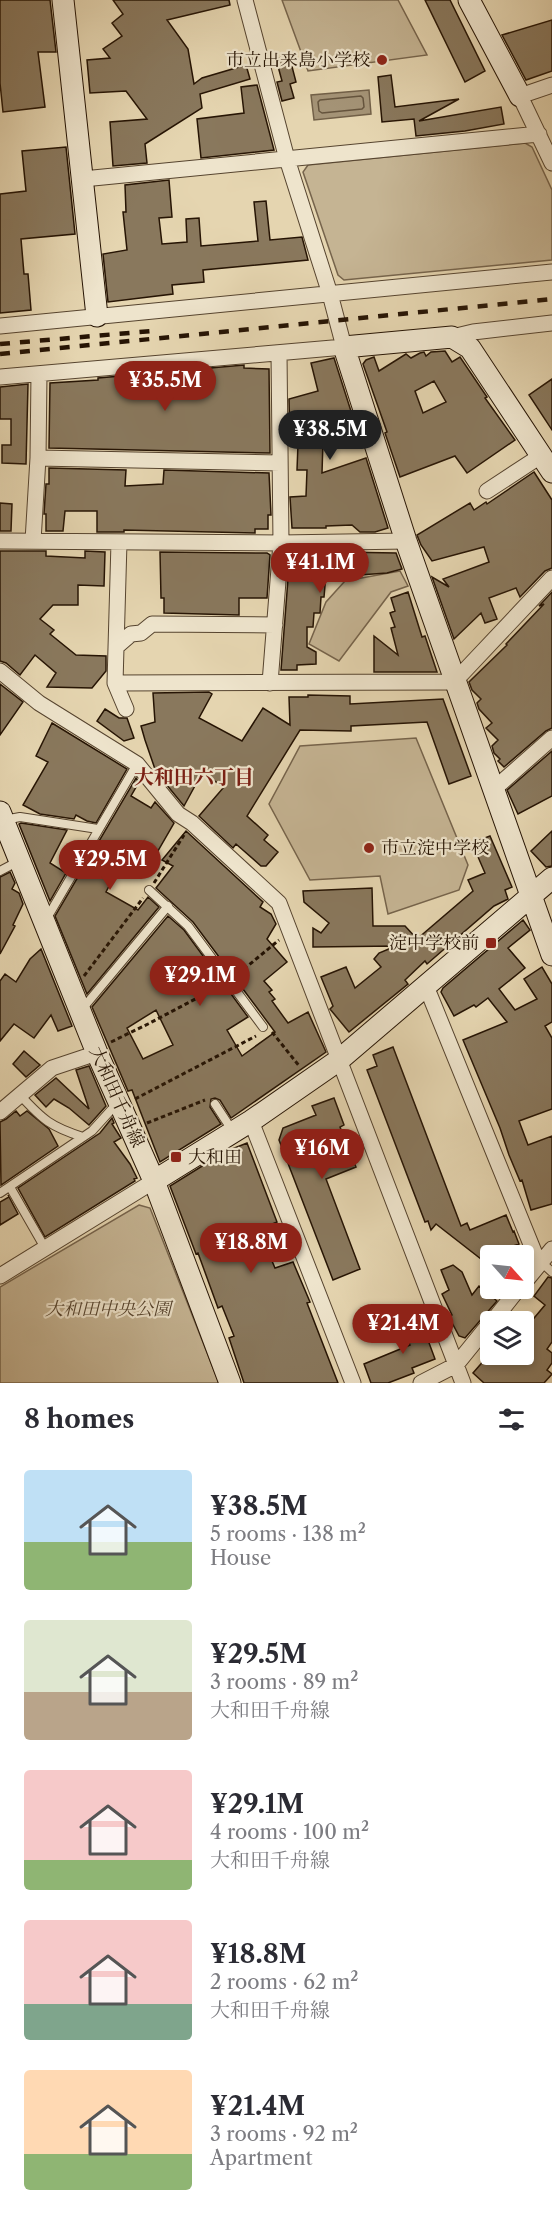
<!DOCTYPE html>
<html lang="en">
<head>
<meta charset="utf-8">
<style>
  :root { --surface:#fff; --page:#f2f2f3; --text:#2b2b33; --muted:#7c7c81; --accent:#8f2418 }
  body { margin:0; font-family:"Libre Caslon Text","Noto Serif JP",serif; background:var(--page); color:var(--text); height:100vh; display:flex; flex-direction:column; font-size:22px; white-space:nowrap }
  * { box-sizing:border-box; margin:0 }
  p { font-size:20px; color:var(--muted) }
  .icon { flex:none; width:33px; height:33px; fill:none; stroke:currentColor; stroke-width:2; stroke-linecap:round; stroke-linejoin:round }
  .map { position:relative; height:1383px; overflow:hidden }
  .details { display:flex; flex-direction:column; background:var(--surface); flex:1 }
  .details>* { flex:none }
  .needle { width:39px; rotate:117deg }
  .fabs { position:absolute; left:480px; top:1245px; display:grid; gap:12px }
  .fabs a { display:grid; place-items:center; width:54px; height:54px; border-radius:6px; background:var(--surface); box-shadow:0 3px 9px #0003; font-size:30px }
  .price { position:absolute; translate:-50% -51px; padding:0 14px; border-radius:21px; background:var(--accent); color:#fff; font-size:20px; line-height:39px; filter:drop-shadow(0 2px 3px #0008) }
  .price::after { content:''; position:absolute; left:50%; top:36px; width:18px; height:14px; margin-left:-9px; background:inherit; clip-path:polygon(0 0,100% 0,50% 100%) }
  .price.selected { background:#222; color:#fff }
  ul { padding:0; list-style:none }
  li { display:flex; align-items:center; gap:18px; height:150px; padding:0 24px }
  li span { display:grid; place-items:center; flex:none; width:168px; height:120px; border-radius:6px; color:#555 }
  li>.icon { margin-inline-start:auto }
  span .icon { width:72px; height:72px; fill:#fffc; stroke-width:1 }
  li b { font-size:26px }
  h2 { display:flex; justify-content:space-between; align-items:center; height:72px; padding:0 24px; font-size:26px }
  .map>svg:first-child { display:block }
  .green { fill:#c5b493; stroke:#76644c; stroke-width:1.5 }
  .water { fill:#a49376; stroke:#726048; stroke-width:1.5 }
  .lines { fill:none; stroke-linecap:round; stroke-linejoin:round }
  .shore { stroke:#65543d; stroke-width:1.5 }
  .building { fill:#89785d; stroke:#261404; stroke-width:1.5; fill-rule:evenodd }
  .lane-casing { stroke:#56442f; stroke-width:10 }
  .street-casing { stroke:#56442f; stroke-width:17 }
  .secondary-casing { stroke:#261404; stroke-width:23 }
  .path { stroke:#261404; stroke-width:3; stroke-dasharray:4.5 3; stroke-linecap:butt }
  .lane { stroke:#eee4cc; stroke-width:8 }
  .street { stroke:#eee4cc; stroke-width:15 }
  .secondary { stroke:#eee4cc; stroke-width:21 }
  .rail { stroke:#261404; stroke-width:4.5; stroke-dasharray:10 10; stroke-linecap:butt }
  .poi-dot { fill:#8f2418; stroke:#eee4cc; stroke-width:2 }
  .labels { text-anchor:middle; stroke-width:4.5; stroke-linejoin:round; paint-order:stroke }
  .poi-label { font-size:18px; fill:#261404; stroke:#eee4cc; text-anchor:end }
  .street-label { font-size:18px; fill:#261404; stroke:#eee4cc }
  .park-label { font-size:18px; font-style:italic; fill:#56442f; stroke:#eee4cc }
  .neighbourhood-label { font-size:20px; font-weight:bold; fill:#7a1f14; stroke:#eee4cc }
</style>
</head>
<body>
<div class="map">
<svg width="552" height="1383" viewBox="0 0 552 1383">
  <rect width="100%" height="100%" fill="#e5d5b0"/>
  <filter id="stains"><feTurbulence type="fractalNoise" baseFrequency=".00333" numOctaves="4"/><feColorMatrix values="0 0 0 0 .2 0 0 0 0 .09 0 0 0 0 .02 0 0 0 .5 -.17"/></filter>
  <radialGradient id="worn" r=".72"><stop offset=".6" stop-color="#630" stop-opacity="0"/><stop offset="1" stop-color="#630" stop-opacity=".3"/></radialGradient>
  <path class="green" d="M282,0H398L427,55L308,71Z
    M525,143L532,147L552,190V260L344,280L338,275L303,172L308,165Z
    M400,571L408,586L391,592L339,661L309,644L326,602L345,581Z
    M416,738L468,865L459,890L388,914L380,876L310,880L269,804L300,746Z
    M139,1205L150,1208L219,1383H0V1287Z"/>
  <path class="water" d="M369,90L371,114L314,120L311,95Z"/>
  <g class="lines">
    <path class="shore" d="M361,96L363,98L364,107L362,109L322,113L319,111L318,102L320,100Z"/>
  </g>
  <path class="building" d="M0,0H50L56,52H38L45,107L3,112L0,83Z
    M113,0H229L230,5L167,20L188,49L194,84L202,78L246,65L250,79L200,94L202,108L145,144L147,163L113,166L110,122L147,119L126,91L90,93L87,60L110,58L103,49L122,36L112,23L123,14Z
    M425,0H450L485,71L465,82Z
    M552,20V71L526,80L502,35Z
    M289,55L296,82L290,84L294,98L282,101L277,82L282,81L276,59Z
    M391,75L395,107L459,99L419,121L501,107L504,124L465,131L416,136L414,119L382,122L378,77Z
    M257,85L274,150L201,158L197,119L244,113L241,87Z
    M66,147L75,234L21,239L24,274H28L31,310L0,313V194L26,191L22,151Z
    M169,180L172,217L159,218L162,244L187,242L186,219L199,218L201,246L258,241L254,202L266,201L270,240L302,237L308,260L203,270L204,282L172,285L173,294L108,302L103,254L127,250L123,212H126L125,185Z
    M445,351L452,362L460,357L487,397L485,398L515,440L467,473L455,456L400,477L385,433L387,432L363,364L366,360L374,357L379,371L406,354L411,358L420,353L424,352L426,356L431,352ZM434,381L446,402L423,413L415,391Z
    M334,358L357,430L323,441L322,473L366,458L388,528L375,532H360L352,525L326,526V528H292L290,497L306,496L307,470H297L298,444L290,445L289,399L318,391L311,363Z
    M244,365V368L269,369L270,453L49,448L50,383L98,380V378L156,373V377L188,378V370Z
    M552,379V430L529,395Z
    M28,384L26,464L2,463V445H11V419H0V387Z
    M49,468L126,470L125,486L163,484L164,470L269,473L271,515H268V529H255V533L124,530V532H97V511H65L63,531H46V514H44L46,484H49Z
    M534,472L552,500V568L545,571L520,597L516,588L489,598L497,619L485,623L481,613L454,639L432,577L449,587L443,579L489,562L484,547L432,561L421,545L417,535L470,503L474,510L486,502L487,504Z
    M0,503L12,504L11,531H0Z
    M0,551H46V556L85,558V551L105,552L104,586L78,585V605H53L40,619L54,630L50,634L76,655L106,656V671L92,688L47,687L56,673L35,655L20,675L6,663L0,661Z
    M160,552L267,553L270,555L267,598H239V615L164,613V598H161Z
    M339,552L396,553L402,569L387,573L359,575L326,574L324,597H321L320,613H314L313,627H307V647L316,652V664L297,665V670H281L290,553Z
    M408,592L422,637L425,636L437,672H374V636L398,655L391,628L395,627L390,613L395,611L391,598Z
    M552,592V728L546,731L504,767L498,761L500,759L494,753L492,746L498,740L486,728L492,723L479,709L477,703L481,699L472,690L469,682L507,645L506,644L544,604L539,606Z
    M0,684L23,702L0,735Z
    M209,692L212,694L199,718L242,741L263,708L290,725L289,697H308V695L350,696V704L443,699L471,776L449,784L427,722L351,726V731L300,730L247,816L268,835L264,840L278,852L266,866H261L236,844L233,848L199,816L224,787L202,773L184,806L166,784L168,782L156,772L145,740L141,726L155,722L153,693Z
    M105,709L119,718H127L134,738L124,741L97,721Z
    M52,723L127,769L96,823L87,821L76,815L74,819L40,814L23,805L48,762L36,756Z
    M552,751V796L518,814L507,790Z
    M136,778L139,782L131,796L151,808L155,802L174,823L155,856L131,844L106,892L138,910L148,897L159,907L87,994L55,916Z
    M21,823L67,830L50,863L66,873L50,901L19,824Z
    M186,831L263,902L260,907L271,914L276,924L267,939L287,962L264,981L272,990L269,992L275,999L272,1001L288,1023L308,1012L326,1052L231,1118L220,1100L215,1098L211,1099L210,1107L221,1124L160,1162L132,1090L128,1091L92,1007L168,916L184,930L248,1017L227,1030L242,1056L275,1032L193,922L156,888L173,866L162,860ZM156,1010L173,1045L143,1059L127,1028Z
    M552,831V866L546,867L531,851Z
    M490,836L512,887L505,890L508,899L494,906L427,964L425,961L405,980L408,984L349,1032L330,1009L333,1006L321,977L346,967L355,988L381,967L374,959L379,953L396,946L313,947V928L321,933L329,923L304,902L303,891L372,888L373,926H405L417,939L473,891L468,880L485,873L472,843Z
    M10,872L15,883L12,889L19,893L23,904L13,925L15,926L0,954V877Z
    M523,920L530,930L508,948L525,968L499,989L515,1010L537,999L524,979L542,967L552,984V1022L545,1026L552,1038V1109L519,1121L528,1145L552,1136V1204L531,1210L522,1180L520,1181L509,1155L500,1128L463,1040L507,1022L488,998L476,1007L474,1005L454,1016L441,992L443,988Z
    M41,949L72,1026L58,1031L51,1015L34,1038L14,1024L0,1041V981L5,974L16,982L30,959Z
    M393,1047L461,1226L467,1223L470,1230L506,1215L513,1232L514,1231L519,1244L502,1250L510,1256H490V1266L436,1224L431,1230L428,1221L425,1222L367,1070L377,1066L373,1055Z
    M24,1051L40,1065L26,1077L13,1064Z
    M89,1066L106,1106L89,1125L69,1108L54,1099L46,1107L35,1095L56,1078L89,1109L76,1070Z
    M334,1098L344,1125L340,1127L356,1167L326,1179L360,1269L333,1280L279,1140L283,1128L316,1115L312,1106Z
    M16,1111L20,1116L27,1111L49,1129L58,1146L1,1185L0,1122L6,1119Z
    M112,1118L114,1123L112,1124L121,1138L114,1142L130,1164L137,1178L134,1179L135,1181L45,1237L18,1188L100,1133Z
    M247,1143L277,1222L253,1232L263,1257L269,1254L275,1268L293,1262L310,1302L307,1303L338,1383H244L229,1338L234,1336L222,1306L218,1308L198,1253L196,1254L170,1186L207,1163L228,1154L227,1151Z
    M8,1195L18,1214L0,1225V1202L9,1197Z
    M453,1265L462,1272L472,1295L479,1286L497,1301L465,1338L459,1336L449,1317L452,1315L442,1294L449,1290L441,1270Z
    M548,1277L552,1278V1342L547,1349L552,1353V1363L547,1370L552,1374L544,1383H484L473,1373L486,1358L490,1362L497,1354H524V1330L545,1305L534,1296Z
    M418,1313L435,1359L412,1368L414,1373L388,1383H371L364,1364L410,1345L400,1319Z"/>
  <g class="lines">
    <defs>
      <path id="lane" d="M4,820L20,817L98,829
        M0,871L17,862
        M149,890L188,926L263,1027
        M47,918L137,764
        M83,1008L168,906
        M20,1095C43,1120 51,1127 83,1137
        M215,1104L232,1130
        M10,1187L45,1248
        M0,1193L92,1131L111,1110L119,1105
        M541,1262L552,1272"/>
      <path id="street" d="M552,85L520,96L552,163
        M83,179L539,134
        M0,326L552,272
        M452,337L473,332L552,323
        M0,377L344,347L330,294L287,159L245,0
        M38,458L280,463
        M487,491L542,455
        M0,541L281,543L406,541
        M33,541L38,458L39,374
        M119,542L115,683L126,709
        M116,647L131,634L141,633L152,624L275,625
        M0,671L39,703L137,764L178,814L192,823L279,903L463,1383
        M115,683L454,682L552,578
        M270,683L281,543L279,353
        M494,789L552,738
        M426,986L539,1264
        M0,1112L52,1068L97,1053
        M251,1121L353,1383
        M0,1276L154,1181
        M524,1283L552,1249
        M492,1322L519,1288
        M421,1383L456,1365L490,1323"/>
      <path id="secondary" d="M63,0L97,316
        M469,0L520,96
        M552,472L470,348L452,337L344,347L406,541L552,955
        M0,812L97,1053L154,1181L230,1383
        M154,1181L251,1121L339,1060L552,878"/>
    </defs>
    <use href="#lane" class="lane-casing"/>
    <use href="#street" class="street-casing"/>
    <use href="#secondary" class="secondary-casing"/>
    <path class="path" d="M154,883L184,835
      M238,974L279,940
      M84,976L143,898
      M272,1032L300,1067
      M111,1042L148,1024L220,986
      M135,1099L256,1036
      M147,1123L205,1100"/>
    <use href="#lane" class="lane"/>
    <use href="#street" class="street"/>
    <use href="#secondary" class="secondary"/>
    <path class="rail" d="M0,344L152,331
      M0,354L552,299"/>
  </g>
  <g class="poi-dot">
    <circle cx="382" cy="60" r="6"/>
    <circle cx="369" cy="848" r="6"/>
    <rect x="485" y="937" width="12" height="12" rx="3"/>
    <rect x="170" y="1151" width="12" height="12" rx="3"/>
  </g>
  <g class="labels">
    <g class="poi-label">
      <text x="370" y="66">市立出来島小学校</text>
      <text x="381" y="854" text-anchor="start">市立淀中学校</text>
      <text x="479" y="949">淀中学校前</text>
      <text x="188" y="1163" text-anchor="start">大和田</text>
    </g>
    <g class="street-label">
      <text transform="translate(117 1097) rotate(66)" y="6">大和田千舟線</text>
    </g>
    <g class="park-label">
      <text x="108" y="1315">大和田中央公園</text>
    </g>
    <g class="neighbourhood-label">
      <text x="194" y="784">大和田六丁目</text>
    </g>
  </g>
  <rect width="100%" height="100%" filter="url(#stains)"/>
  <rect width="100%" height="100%" fill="url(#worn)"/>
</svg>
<div class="fabs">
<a><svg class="needle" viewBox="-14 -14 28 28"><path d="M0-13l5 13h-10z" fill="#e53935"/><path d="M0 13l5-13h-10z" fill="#7c7c81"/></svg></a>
<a><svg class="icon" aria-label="layers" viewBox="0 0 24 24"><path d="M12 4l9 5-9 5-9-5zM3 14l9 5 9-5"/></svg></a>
</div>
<b class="price" style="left:165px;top:412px">¥35.5M</b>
<b class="price selected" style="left:330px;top:461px">¥38.5M</b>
<b class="price" style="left:320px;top:594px">¥41.1M</b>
<b class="price" style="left:110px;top:891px">¥29.5M</b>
<b class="price" style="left:200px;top:1007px">¥29.1M</b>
<b class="price" style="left:322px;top:1180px">¥16M</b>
<b class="price" style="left:251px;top:1274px">¥18.8M</b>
<b class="price" style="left:403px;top:1355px">¥21.4M</b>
</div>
<section class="details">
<h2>8 homes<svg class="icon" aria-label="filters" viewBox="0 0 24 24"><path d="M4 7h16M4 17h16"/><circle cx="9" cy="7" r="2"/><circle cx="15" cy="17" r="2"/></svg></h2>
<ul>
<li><span style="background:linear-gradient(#bfe0f5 60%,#8fb573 0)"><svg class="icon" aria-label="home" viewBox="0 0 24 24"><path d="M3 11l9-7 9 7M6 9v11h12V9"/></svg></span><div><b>¥38.5M</b><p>5 rooms · 138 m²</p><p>House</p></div></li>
<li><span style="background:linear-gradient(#dfe7d0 60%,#b9a48a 0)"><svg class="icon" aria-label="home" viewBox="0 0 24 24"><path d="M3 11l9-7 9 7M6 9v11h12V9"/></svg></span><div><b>¥29.5M</b><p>3 rooms · 89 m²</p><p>大和田千舟線</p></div></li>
<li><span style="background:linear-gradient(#f6c9c9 75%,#8fb573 0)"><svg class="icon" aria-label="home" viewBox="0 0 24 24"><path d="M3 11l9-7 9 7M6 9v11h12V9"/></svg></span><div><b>¥29.1M</b><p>4 rooms · 100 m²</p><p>大和田千舟線</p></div></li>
<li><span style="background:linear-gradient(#f6c9c9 70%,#7fa58c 0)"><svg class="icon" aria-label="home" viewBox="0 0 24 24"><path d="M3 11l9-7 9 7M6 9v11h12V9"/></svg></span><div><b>¥18.8M</b><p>2 rooms · 62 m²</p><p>大和田千舟線</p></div></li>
<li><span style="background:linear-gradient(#ffd9b3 70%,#8fb573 0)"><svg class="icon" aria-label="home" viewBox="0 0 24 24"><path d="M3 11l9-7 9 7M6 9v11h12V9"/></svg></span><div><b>¥21.4M</b><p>3 rooms · 92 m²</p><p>Apartment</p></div></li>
</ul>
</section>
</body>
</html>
